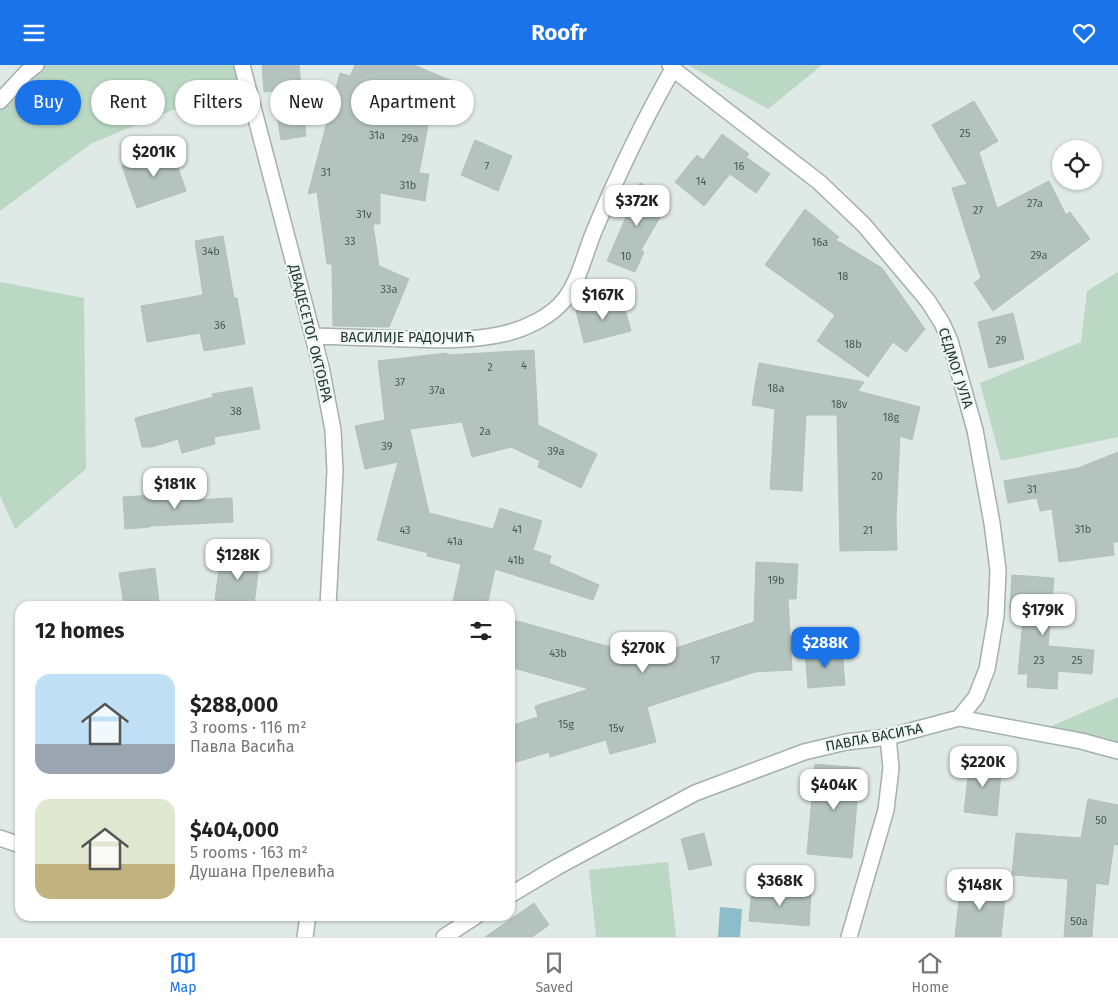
<!DOCTYPE html>
<html lang="en">
<head>
<meta charset="utf-8">
<style>
  :root { --surface:#fff; --page:#f6f6f6; --text:#222; --muted:#767676; --line:#e0e0e0; --accent:#1a73e8 }
  body { margin:0; font-family:"Fira Sans",sans-serif; background:var(--page); color:var(--text); height:100vh; display:flex; flex-direction:column; font-size:19px; white-space:nowrap }
  * { box-sizing:border-box; margin:0 }
  p { font-size:16px; color:var(--muted) }
  .icon { flex:none; width:28px; height:28px; fill:none; stroke:currentColor; stroke-width:2; stroke-linecap:round; stroke-linejoin:round }
  .map { position:relative; flex:1; overflow:hidden }
  .sheet { position:absolute; left:15px; top:536px; width:500px; height:320px; display:flex; flex-direction:column; background:var(--surface); border-radius:15px; box-shadow:0 1px 4px #0004 }
  .sheet>* { flex:none }
  .top-card { position:absolute; left:15px; top:15px; width:500px; height:45px; display:flex; gap:10px }
  .controls { position:absolute; left:1052px; top:75px; display:grid; gap:10px }
  .controls a { display:grid; place-items:center; width:50px; height:50px; border-radius:50%; background:var(--surface); box-shadow:0 1px 4px #0004; font-size:25px }
  .price { position:absolute; translate:-50% -42px; padding:0 11px; border-radius:10px; background:#fff; color:#222; font-size:16px; line-height:32px; filter:drop-shadow(0 1px 2px #0008) }
  .price::after { content:''; position:absolute; left:50%; top:30px; width:15px; height:11px; margin-left:-8px; background:inherit; clip-path:polygon(0 0,100% 0,50% 100%) }
  .price.on { background:var(--accent); color:#fff }
  ul { padding:0; list-style:none }
  li { display:flex; align-items:center; gap:15px; height:125px; padding:0 20px }
  li span { display:grid; place-items:center; flex:none; width:140px; height:100px; border-radius:15px; color:#555 }
  li>.icon { margin-inline-start:auto }
  span .icon { width:60px; height:60px; fill:#fffc; stroke-width:1 }
  li b { font-size:21px }
  h2 { display:flex; justify-content:space-between; align-items:center; height:60px; padding:0 20px; font-size:21px }
  .pill { padding:0 18px; border-radius:22px; background:var(--surface); box-shadow:0 1px 4px #0004; font-size:18px; line-height:45px }
  .pill.on { background:var(--accent); color:#fff }
  header { display:flex; justify-content:space-between; align-items:center; height:65px; padding:0 20px; background:var(--accent); color:#fff; font-size:22px; font-weight:700 }
  .tab-bar { display:flex; justify-content:space-around; align-items:center; height:70px; border-top:1px solid var(--line); background:var(--surface); font-size:14px; color:var(--muted) }
  .tab-bar a { display:grid; justify-items:center; gap:2px }
  .tab-bar .on { color:var(--accent) }
  .map>svg:first-child { display:block }
  .green { fill:#bad8c3 }
  .water { fill:#8cbdc9 }
  .building { fill:#b5c3be; stroke:#b2c1bc }
  .lines { fill:none; stroke-linecap:round; stroke-linejoin:round }
  .minor-casing { stroke:#a3b0ac; stroke-width:18 }
  .minor { stroke:#fff; stroke-width:15 }
  .labels { text-anchor:middle; stroke-width:4.5; stroke-linejoin:round; paint-order:stroke }
  .number-label { font-size:11px; fill:#475a55 }
  .street-label { font-size:14px; fill:#223732; stroke:#eff6f2 }
</style>
</head>
<body>
<header><svg class="icon" aria-label="menu" viewBox="0 0 24 24"><path d="M4 6h16M4 12h16M4 18h16"/></svg>Roofr<svg class="icon" aria-label="heart" viewBox="0 0 24 24"><path d="M12 20l-8-8c-3-5 5-10 8-4 3-6 11-1 8 4z"/></svg></header>
<div class="map">
<svg width="1118" height="872" viewBox="0 0 1118 872">
  <rect width="100%" height="100%" fill="#dfe9e5"/>
  <path class="green" d="M37,0H242L246,15L92,78L0,146V36Z
    M688,0H822L768,44Z
    M1118,207V372L1001,396L980,318L1081,277L1087,226Z
    M0,217L84,233L86,404L15,464L0,431Z
    M1118,632V686L1036,668Z
    M668,797L676,872H596L589,805Z"/>
  <path class="water" d="M720,842L742,844L740,872H718Z"/>
  <path class="building" d="M262,0H299L306,71L281,75L273,26L264,27Z
    M355,0H414L464,21L452,51L431,44L419,108L429,109L425,136L380,128V159H373L379,201L409,214L389,262L333,261L332,199H327L317,127L308,129L340,8L350,11Z
    M974,36L998,76L979,87L997,143L1049,116L1066,150L1070,147L1090,174L993,246L974,218L981,213L952,123L967,119L932,60Z
    M722,69L749,89L746,92L770,109L756,128L730,109L704,141L675,117L697,90L703,95Z
    M475,75L512,91L498,126L461,110Z
    M171,83L186,126L137,143L122,101Z
    M640,118L670,135L641,185L644,187L635,207L607,196L626,152L622,149Z
    M805,144L839,172L836,175L882,203L925,264L906,287L893,277L868,312L817,276L835,250L765,200Z
    M223,171L234,233H237L245,279L204,286L200,268L147,277L141,241L203,230L195,176Z
    M622,234L631,266L584,278L576,246Z
    M1013,248L1024,294L989,303L978,257Z
    M534,285L538,360L597,389L581,423L538,402L540,396L511,382L472,392L462,357L410,364L429,448L493,464L500,443L542,456L533,485L551,491L549,498L599,520L593,535L495,504L487,541H452L461,499L427,491L428,488L377,475L398,397L365,404L355,361L385,355L378,296L447,288V290Z
    M759,298L864,317L858,326L920,342L912,375L900,371L896,453L897,485L840,486L837,350H806L802,426L770,424L775,344L752,340Z
    M252,322L260,364L214,372L215,379L182,388L178,374L152,382H142L135,353L213,332L212,329Z
    M1118,387V477H1113L1114,490L1059,497L1052,444L1040,446L1037,433L1008,438L1004,416L1078,403Z
    M193,424L194,435L232,433L233,457L150,461V462L125,464L123,432L169,429V425Z
    M260,491L254,540L215,535L220,496Z
    M756,497L798,499L796,534H788L792,605L755,607L647,642L656,677L610,689L606,675L550,692L549,687L510,699V661L538,652L535,641L589,624L510,602V554L646,592L645,593L656,595L658,589L754,557Z
    M155,503L159,538L124,541L119,508Z
    M1012,510L1054,513L1048,581L1094,585L1092,609L1058,606L1057,624L1027,622L1028,609H1018L1024,545L1010,544Z
    M842,585L845,620L808,623L805,588Z
    M970,695L1002,698L997,751L964,747Z
    M815,699L860,703L852,793L807,789Z
    M1088,734L1118,740V780L1114,779L1108,820L1096,818L1092,872H1064L1068,814L1012,810L1016,768L1081,773Z
    M704,768L712,800L689,805L681,774Z
    M961,817L1006,823L1001,872H955Z
    M752,823L811,827L809,861L749,856Z
    M534,838L549,860L532,872H485Z"/>
  <g class="lines">
    <defs>
      <path id="minor" d="M242,0L321,302L333,365L335,406L328,541
        M670,0L673,4L819,117L864,160L928,236L942,258L950,276L975,365L992,458L998,505L996,551L987,604L976,632L959,653
        M0,36L26,8L36,0
        M313,271C345,272 376,273 408,274C440,275 472,276 503,269C525,264 551,252 565,234C580,214 585,187 595,164C618,109 643,56 673,4
        M0,773L20,780
        M510,830L557,802L695,728L804,687L846,677L888,672L959,653L1081,676L1118,686
        M305,872L308,851
        M444,872L476,851
        M849,872L886,745L891,703L888,672"/>
    </defs>
    <use href="#minor" class="minor-casing"/>
    <use href="#minor" class="minor"/>
  </g>
  <g class="labels">
    <g class="number-label">
      <text x="965" y="72">25</text>
      <text x="377" y="74">31a</text>
      <text x="410" y="77">29a</text>
      <text x="487" y="105">7</text>
      <text x="739" y="105">16</text>
      <text x="326" y="111">31</text>
      <text x="701" y="120">14</text>
      <text x="408" y="124">31b</text>
      <text x="1035" y="142">27a</text>
      <text x="978" y="149">27</text>
      <text x="364" y="153">31v</text>
      <text x="350" y="180">33</text>
      <text x="820" y="181">16a</text>
      <text x="211" y="190">34b</text>
      <text x="1039" y="194">29a</text>
      <text x="626" y="195">10</text>
      <text x="843" y="215">18</text>
      <text x="389" y="228">33a</text>
      <text x="220" y="264">36</text>
      <text x="1001" y="279">29</text>
      <text x="853" y="283">18b</text>
      <text x="524" y="304">4</text>
      <text x="490" y="306">2</text>
      <text x="400" y="321">37</text>
      <text x="776" y="327">18a</text>
      <text x="437" y="329">37a</text>
      <text x="839" y="343">18v</text>
      <text x="236" y="350">38</text>
      <text x="891" y="356">18g</text>
      <text x="485" y="370">2a</text>
      <text x="387" y="385">39</text>
      <text x="556" y="390">39a</text>
      <text x="877" y="415">20</text>
      <text x="1032" y="428">31</text>
      <text x="517" y="468">41</text>
      <text x="1083" y="468">31b</text>
      <text x="405" y="469">43</text>
      <text x="868" y="469">21</text>
      <text x="455" y="480">41a</text>
      <text x="516" y="499">41b</text>
      <text x="776" y="519">19b</text>
      <text x="558" y="592">43b</text>
      <text x="715" y="599">17</text>
      <text x="1039" y="599">23</text>
      <text x="1077" y="599">25</text>
      <text x="566" y="663">15g</text>
      <text x="616" y="667">15v</text>
      <text x="1101" y="759">50</text>
      <text x="1079" y="860">50a</text>
    </g>
    <g class="street-label">
      <text transform="translate(311 268) rotate(76)" y="5">ДВАДЕСЕТОГ ОКТОБРА</text>
      <text x="407" y="277">ВАСИЛИЈЕ РАДОЈЧИЋ</text>
      <text transform="translate(956 303) rotate(72)" y="5">СЕДМОГ ЈУЛА</text>
      <text transform="translate(874 672) rotate(-11)" y="5">ПАВЛА ВАСИЋА</text>
    </g>
  </g>
</svg>
<div class="controls">
<a><svg class="icon" aria-label="locate" viewBox="0 0 24 24"><circle cx="12" cy="12" r="6"/><path d="M12 2v4M12 18v4M2 12h4M18 12h4"/></svg></a>
</div>
<b class="price" style="left:154px;top:113px">$201K</b>
<b class="price" style="left:637px;top:162px">$372K</b>
<b class="price" style="left:603px;top:256px">$167K</b>
<b class="price" style="left:175px;top:445px">$181K</b>
<b class="price" style="left:238px;top:516px">$128K</b>
<b class="price" style="left:1043px;top:571px">$179K</b>
<b class="price on" style="left:825px;top:604px">$288K</b>
<b class="price" style="left:643px;top:609px">$270K</b>
<b class="price" style="left:983px;top:723px">$220K</b>
<b class="price" style="left:834px;top:746px">$404K</b>
<b class="price" style="left:780px;top:842px">$368K</b>
<b class="price" style="left:980px;top:846px">$148K</b>
<div class="top-card">
<a class="pill on">Buy</a>
<a class="pill">Rent</a>
<a class="pill">Filters</a>
<a class="pill">New</a>
<a class="pill">Apartment</a>
</div>
<section class="sheet">
<h2>12 homes<svg class="icon" aria-label="filters" viewBox="0 0 24 24"><path d="M4 7h16M4 17h16"/><circle cx="9" cy="7" r="2"/><circle cx="15" cy="17" r="2"/></svg></h2>
<ul>
<li><span style="background:linear-gradient(#bfe0f5 70%,#9aa5b1 0)"><svg class="icon" aria-label="home" viewBox="0 0 24 24"><path d="M3 11l9-7 9 7M6 9v11h12V9"/></svg></span><div><b>$288,000</b><p>3 rooms · 116 m²</p><p>Павла Васића</p></div></li>
<li><span style="background:linear-gradient(#dfe7d0 65%,#c2b280 0)"><svg class="icon" aria-label="home" viewBox="0 0 24 24"><path d="M3 11l9-7 9 7M6 9v11h12V9"/></svg></span><div><b>$404,000</b><p>5 rooms · 163 m²</p><p>Душана Прелевића</p></div></li>
</ul>
</section>
</div>
<nav class="tab-bar">
<a class="on"><svg class="icon" aria-label="map" viewBox="0 0 24 24"><path d="M3 6l6-2 6 2 6-2v14l-6 2-6-2-6 2zM9 4v14M15 6v14"/></svg>Map</a>
<a><svg class="icon" aria-label="saved" viewBox="0 0 24 24"><path d="M7 4h10v16l-5-4-5 4z"/></svg>Saved</a>
<a><svg class="icon" aria-label="home" viewBox="0 0 24 24"><path d="M3 11l9-7 9 7M6 9v11h12V9"/></svg>Home</a>
</nav>
</body>
</html>
